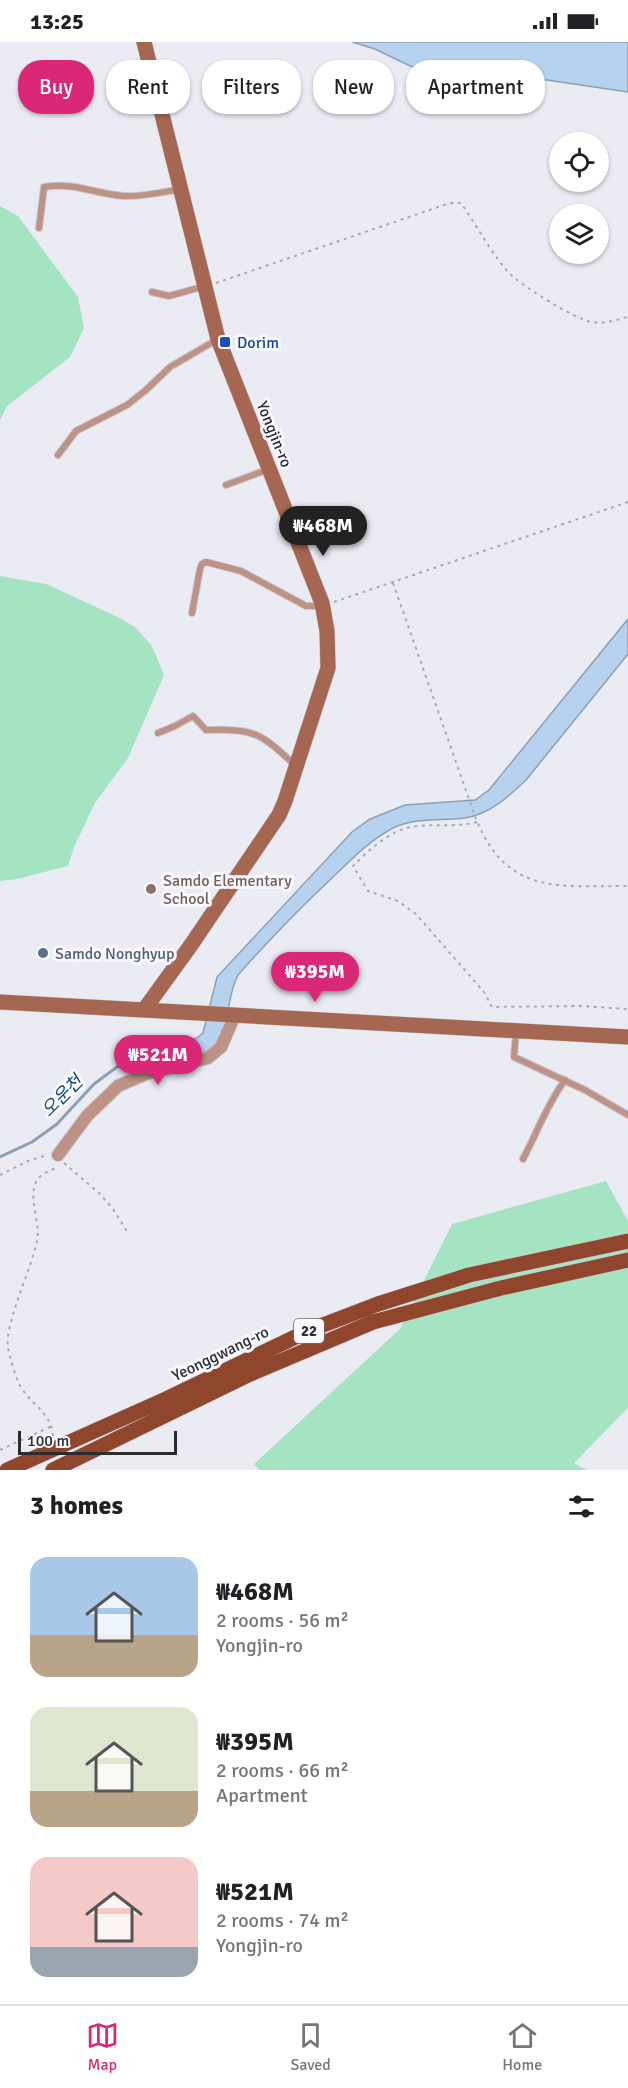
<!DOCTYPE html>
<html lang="en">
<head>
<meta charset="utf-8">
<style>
  :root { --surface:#fff; --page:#f2f2f2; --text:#202124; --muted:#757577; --line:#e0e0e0; --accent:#db2777 }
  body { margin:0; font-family:Signika,"Noto Sans KR",sans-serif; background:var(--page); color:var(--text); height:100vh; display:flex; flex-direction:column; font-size:22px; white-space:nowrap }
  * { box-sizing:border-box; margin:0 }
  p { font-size:20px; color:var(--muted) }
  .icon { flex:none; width:33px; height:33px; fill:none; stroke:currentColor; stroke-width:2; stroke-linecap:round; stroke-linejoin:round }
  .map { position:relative; height:1428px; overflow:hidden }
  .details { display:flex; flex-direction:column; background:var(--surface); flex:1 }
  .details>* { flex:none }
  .top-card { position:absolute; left:18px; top:18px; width:592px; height:54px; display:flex; gap:12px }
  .tools { position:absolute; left:549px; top:90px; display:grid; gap:12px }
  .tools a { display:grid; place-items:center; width:60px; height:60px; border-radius:50%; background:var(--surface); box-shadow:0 2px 4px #0004; font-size:30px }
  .scale { position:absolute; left:18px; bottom:15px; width:159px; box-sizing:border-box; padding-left:6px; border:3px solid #2c2c2f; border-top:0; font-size:16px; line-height:21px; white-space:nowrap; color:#2c2c2f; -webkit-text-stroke:4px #f8f8ff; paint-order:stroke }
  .price { position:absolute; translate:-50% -51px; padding:0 14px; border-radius:21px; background:var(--accent); color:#fff; font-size:20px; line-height:39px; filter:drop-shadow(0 2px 3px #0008) }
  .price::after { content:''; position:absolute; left:50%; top:36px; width:18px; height:14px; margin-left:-9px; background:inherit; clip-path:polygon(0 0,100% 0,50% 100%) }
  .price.on { background:#222; color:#fff }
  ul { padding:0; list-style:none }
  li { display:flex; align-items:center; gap:18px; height:150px; padding:0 30px }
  li span { display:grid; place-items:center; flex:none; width:168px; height:120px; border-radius:18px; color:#555 }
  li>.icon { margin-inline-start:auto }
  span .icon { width:72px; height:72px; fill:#fffc; stroke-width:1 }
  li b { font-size:26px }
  h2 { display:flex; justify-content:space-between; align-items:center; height:72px; padding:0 30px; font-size:26px }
  .pill { padding:0 21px; border-radius:24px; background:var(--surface); box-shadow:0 2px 4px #0004; font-size:21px; line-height:54px }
  .pill.on { background:var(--accent); color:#fff }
  .status { display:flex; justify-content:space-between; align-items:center; height:42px; padding:0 30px; background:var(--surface); direction:ltr }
  .status svg { height:16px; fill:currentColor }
  .menu { display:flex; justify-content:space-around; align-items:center; height:84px; border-top:2px solid var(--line); background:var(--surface); font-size:16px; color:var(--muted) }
  .menu a { display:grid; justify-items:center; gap:3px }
  .menu .on { color:var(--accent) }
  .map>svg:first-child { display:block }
  .green { fill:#a5e4c3 }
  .water { fill:#b6d2ef; stroke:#8da0b5; stroke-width:1.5 }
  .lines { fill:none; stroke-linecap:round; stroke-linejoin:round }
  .stream { stroke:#8da0b5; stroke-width:3 }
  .service-casing { stroke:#c8c9d0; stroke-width:8 }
  .minor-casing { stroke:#c8c9d0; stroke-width:14 }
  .secondary-casing { stroke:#c8c9d0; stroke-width:16 }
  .primary-casing { stroke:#c8c9d0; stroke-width:16 }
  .path { stroke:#aaaab1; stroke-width:2; stroke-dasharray:3 4.5; stroke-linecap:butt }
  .service { stroke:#be9284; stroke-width:6 }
  .minor { stroke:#be9284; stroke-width:12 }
  .secondary { stroke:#a56652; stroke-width:15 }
  .primary { stroke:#90452d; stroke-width:15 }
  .transit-dot { fill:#1a4fb4; stroke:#f8f8ff; stroke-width:2 }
  .education-dot { fill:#8d6e63; stroke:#f8f8ff; stroke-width:2 }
  .service-dot { fill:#5c6f8a; stroke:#f8f8ff; stroke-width:2 }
  .labels { text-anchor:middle; stroke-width:6; stroke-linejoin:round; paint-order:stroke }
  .shield { fill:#f8f8ff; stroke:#69696d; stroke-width:1.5 }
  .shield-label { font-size:15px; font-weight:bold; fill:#2c2c2f }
  .transit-label { font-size:16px; fill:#164399; stroke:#f8f8ff; text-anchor:start }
  .street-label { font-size:16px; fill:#2c2c2f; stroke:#f8f8ff }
  .education-label { font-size:16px; fill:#785e54; stroke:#f8f8ff; text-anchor:start }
  .service-label { font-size:16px; fill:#4e5e75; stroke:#f8f8ff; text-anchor:start }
  .water-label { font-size:18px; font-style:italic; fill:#144674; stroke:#f8f8ff }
</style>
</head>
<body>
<div class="status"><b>13:25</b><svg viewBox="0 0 49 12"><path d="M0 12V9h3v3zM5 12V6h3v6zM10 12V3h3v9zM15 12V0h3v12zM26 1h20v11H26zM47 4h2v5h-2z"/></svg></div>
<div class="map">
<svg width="628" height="1428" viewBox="0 0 628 1428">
  <rect width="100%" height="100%" fill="#eaebf3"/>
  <path class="green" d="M0,164L18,174L78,255L84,286L70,315L7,364L0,378Z
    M0,534L46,542L120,576L135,585L152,604L164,633L128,716L95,761L74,805L68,824L17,837L0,839Z
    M606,1139L628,1179V1366L574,1421L587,1428H259L254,1422L400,1287L452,1182Z"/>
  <path class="water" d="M352,0H628V50L547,38L433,35L375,7Z
    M628,577V612L526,738C508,755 490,772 465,776C441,779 416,775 393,786C370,798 352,817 333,835C300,866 268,899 238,933C231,946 230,959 227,974C221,1014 193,1015 159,1024L158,1007C174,1004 191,1002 203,991L217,935L352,790L370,777L405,763L475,758L489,748Z"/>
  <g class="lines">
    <path class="stream" d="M0,1115L32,1100L57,1082L94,1042L117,1025L162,1012"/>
    <defs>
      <path id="service" d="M39,186L44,145C77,140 94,152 124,154C142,155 163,150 181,147
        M152,250L169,254L205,244
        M58,413L76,389L127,363L146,348L170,325L218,297
        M226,443L269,427
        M192,571L200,527L202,522L206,520L241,529L306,564H322
        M158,691L175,684L193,674L206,688C256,687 259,690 296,724
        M516,989L514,1015L585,1048L628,1073
        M523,1117C537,1091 547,1062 565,1038"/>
      <path id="minor" d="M58,1113L87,1074L118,1044L148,1031L208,1016L221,1005L235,973"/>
      <path id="secondary" d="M0,960L628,995
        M144,968L191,903L279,773L285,759L328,626L327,589L322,561L218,297L144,0"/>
      <path id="primary" d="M7,1428L166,1357L310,1288L378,1262L469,1233L628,1199
        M53,1428L248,1333L373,1280L501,1246L628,1218"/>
    </defs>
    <use href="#service" class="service-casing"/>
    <use href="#minor" class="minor-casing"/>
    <use href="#secondary" class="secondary-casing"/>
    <use href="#primary" class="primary-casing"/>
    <path class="path" d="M216,241L450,161H461C477,184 490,209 508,230C520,243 575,277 591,280C604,282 616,278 628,275
      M393,541L476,777C507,853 557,844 628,844
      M334,560L628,460
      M477,780C455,786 433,781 411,785C389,789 368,809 353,824L368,849L398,859L416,872L484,950L492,965L581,964L628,967
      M64,1121L100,1152L113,1167L128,1191
      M0,1133L28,1119L47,1113
      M53,1394C51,1370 32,1364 21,1345C16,1338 10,1315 8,1306C4,1282 32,1226 37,1199C41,1182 28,1156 36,1140C40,1131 50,1129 58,1125
      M0,1408L52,1384"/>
    <use href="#service" class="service"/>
    <use href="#minor" class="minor"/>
    <use href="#secondary" class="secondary"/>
    <use href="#primary" class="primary"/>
  </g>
  <rect class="transit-dot" x="219" y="294" width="12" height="12" rx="3"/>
  <circle class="education-dot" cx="151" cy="847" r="6"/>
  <circle class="service-dot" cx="43" cy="911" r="6"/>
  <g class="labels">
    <rect class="shield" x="294" y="1277" width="30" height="24" rx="4.5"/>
    <g class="shield-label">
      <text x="309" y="1294">22</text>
    </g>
    <g class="transit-label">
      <text x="237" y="306">Dorim</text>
    </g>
    <g class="street-label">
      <text transform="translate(275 392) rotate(68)" y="6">Yongjin-ro</text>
      <text transform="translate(220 1311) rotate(-26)" y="6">Yeonggwang-ro</text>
    </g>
    <g class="education-label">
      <text x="163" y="844">Samdo Elementary<tspan x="163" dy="18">School</tspan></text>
    </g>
    <g class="service-label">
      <text x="55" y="917">Samdo Nonghyup</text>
    </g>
    <g class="water-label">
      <text transform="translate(62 1054) rotate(-45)" y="6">오운천</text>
    </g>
  </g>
</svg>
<div class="tools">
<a><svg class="icon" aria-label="locate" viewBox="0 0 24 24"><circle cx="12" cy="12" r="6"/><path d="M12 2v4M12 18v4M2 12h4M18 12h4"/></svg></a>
<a><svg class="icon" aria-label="layers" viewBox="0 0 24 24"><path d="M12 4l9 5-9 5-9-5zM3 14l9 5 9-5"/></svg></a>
</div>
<div class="scale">100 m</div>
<b class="price on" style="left:323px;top:515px">₩468M</b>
<b class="price" style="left:315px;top:961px">₩395M</b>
<b class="price" style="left:158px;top:1044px">₩521M</b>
<div class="top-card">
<a class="pill on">Buy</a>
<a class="pill">Rent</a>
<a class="pill">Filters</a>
<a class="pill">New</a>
<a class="pill">Apartment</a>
</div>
</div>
<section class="details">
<h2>3 homes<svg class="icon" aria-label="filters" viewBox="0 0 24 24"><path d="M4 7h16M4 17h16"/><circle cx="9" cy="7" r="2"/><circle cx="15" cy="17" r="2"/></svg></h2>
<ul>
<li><span style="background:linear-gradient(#a9c7e8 65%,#b9a48a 0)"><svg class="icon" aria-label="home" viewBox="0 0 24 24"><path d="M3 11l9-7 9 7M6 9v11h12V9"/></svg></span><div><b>₩468M</b><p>2 rooms · 56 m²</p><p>Yongjin-ro</p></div></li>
<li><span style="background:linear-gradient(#dfe7d0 70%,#b9a48a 0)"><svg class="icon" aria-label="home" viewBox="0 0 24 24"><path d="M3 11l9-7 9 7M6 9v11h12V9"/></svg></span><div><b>₩395M</b><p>2 rooms · 66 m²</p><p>Apartment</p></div></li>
<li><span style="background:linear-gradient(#f6c9c9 75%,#9aa5b1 0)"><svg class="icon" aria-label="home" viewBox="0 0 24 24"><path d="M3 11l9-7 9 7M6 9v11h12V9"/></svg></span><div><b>₩521M</b><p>2 rooms · 74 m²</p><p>Yongjin-ro</p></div></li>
</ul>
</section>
<nav class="menu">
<a class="on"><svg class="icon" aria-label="map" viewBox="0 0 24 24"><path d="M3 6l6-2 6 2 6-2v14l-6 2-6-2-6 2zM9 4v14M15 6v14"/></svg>Map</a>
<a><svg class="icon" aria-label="saved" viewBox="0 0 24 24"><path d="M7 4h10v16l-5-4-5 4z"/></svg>Saved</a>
<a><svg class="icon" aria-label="home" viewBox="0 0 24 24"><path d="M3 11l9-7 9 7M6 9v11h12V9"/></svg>Home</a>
</nav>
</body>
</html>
